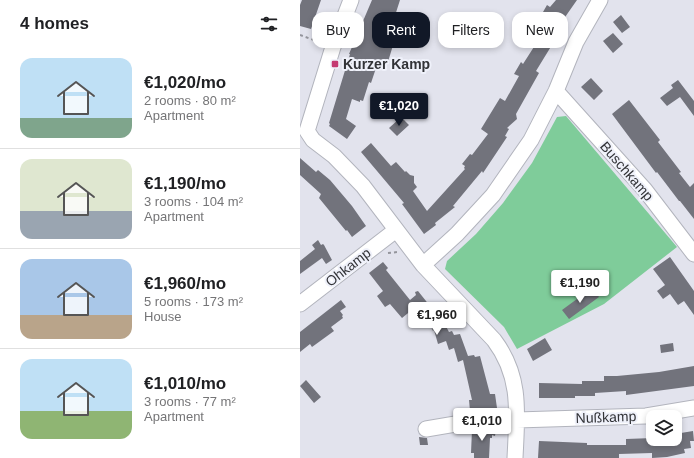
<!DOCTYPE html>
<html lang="en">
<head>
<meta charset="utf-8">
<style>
  :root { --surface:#fff; --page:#f6f6f6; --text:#202124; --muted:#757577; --line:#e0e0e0; --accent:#111827 }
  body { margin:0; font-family:Helvetica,sans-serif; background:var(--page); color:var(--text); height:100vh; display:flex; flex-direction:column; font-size:15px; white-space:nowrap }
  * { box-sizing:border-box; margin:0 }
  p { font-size:13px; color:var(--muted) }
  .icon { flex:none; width:22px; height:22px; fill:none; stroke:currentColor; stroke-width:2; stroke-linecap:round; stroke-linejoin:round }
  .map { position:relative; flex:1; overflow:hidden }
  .drawer { display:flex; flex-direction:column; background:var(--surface); width:300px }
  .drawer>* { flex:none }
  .guide { position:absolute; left:12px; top:12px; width:322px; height:36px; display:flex; gap:8px }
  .controls { position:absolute; left:346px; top:410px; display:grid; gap:8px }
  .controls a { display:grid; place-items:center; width:36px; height:36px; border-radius:8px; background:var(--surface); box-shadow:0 2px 6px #0003; font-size:20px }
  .price { position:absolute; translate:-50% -34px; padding:0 9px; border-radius:4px; background:#fff; color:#222; font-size:13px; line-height:26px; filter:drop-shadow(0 1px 2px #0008) }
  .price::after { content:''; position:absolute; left:50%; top:24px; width:12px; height:9px; margin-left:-6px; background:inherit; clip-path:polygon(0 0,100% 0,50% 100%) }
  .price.on { background:var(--accent); color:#fff }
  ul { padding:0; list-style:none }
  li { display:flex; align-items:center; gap:12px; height:100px; padding:0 20px }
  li+li { border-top:1px solid var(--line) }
  li span { display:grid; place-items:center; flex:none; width:112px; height:80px; border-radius:12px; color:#555 }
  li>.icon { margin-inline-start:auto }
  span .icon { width:48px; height:48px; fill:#fffc; stroke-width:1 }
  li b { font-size:17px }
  h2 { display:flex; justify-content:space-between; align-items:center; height:48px; padding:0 20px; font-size:17px }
  .pill { padding:0 14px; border-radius:12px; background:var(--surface); box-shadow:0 2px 6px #0003; font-size:14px; line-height:36px }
  .pill.on { background:var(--accent); color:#fff }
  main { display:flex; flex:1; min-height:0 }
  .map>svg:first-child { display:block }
  .green { fill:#7fcc9a }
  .building { fill:#72737c }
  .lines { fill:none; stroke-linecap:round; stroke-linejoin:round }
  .minor-casing { stroke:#b2b4bd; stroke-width:17 }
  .path { stroke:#94959c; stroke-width:2; stroke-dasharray:3 3; stroke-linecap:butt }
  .minor { stroke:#fff; stroke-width:15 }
  .poi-dot { fill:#c43a72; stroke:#eff1fa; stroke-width:1.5 }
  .labels { text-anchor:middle; stroke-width:4; stroke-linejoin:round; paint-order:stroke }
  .poi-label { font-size:14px; font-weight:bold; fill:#323337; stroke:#eff1fa; text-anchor:start }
  .street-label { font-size:14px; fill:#323337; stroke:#eff1fa }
</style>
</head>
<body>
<main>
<section class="drawer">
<h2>4 homes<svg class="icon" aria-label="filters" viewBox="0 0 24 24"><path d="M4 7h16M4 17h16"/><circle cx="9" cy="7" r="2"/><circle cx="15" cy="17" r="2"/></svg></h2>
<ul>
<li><span style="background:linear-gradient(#bfe0f5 75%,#7fa58c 0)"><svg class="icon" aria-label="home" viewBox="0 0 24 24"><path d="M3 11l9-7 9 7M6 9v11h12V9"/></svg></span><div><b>€1,020/mo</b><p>2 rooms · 80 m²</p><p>Apartment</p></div></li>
<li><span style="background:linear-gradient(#dfe7d0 65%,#9aa5b1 0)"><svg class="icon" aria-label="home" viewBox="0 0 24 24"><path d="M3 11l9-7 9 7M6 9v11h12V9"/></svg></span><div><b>€1,190/mo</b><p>3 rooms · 104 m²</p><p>Apartment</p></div></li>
<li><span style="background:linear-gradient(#a9c7e8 70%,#b9a48a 0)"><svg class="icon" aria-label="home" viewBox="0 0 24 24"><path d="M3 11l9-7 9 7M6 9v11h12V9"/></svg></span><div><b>€1,960/mo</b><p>5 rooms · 173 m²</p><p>House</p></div></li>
<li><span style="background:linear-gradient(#bfe0f5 65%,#8fb573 0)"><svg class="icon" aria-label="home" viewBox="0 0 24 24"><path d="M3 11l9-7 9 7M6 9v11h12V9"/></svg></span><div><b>€1,010/mo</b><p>3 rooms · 77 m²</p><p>Apartment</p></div></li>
</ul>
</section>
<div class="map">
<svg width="394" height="458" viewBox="0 0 394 458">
  <rect width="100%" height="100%" fill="#e2e3ed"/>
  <path class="green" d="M266,116L377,247L304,304L217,349L204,327L145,269L147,261L176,234L203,203L232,163L257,117Z"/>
  <path class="building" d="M2,0H21L11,29L0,26V5Z
    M72,0H100L92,25L81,21L76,36L94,42L87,65L78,62L71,83L69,82L63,101L60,100V102L52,99L46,119L56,126L47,139L29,126L30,124L29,123L50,54H49Z
    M256,0H277L263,20H264L255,33L257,34L253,39L255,40L236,71L239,73L216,114L217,119L207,128L209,129L205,136L207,137L183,173L182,171L153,206L155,207L135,223L136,225L124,234L102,204L104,203L61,152L71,143L91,166L96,162L105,172L106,171L110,175L114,176V183L117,187L113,191L127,211L165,169L164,168L165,166L162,164L170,154L172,155L188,134L181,129L200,98L205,101L219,76L214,74L221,62L223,64L239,39L231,33L247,5L250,7Z
    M321,15L330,27L322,33L313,22Z
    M313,33L323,44L313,53L303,41Z
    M291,78L303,91L294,100L281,87Z
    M378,80L394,101V116L380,97L367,106L360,98L373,88L371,85Z
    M329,100L360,140L358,142L381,172L379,173L390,187L394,183V219L380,201H379L357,172L356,173L312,114Z
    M99,119L104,120L109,125L97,136L89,128Z
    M0,158L16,172L18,170L30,180L52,206L66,226L52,237L47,230L46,231L19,198L21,194L0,175Z
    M18,240L21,245L23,244L24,245L32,260L26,264L22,258L0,274V261L15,249L12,245Z
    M370,257L394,291V315L384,301L378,305L370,294L363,299L357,291L365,285L353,269Z
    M83,262L88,268L86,270L110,300L116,295L115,292L118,291L138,316L140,315L149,332L152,331L154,335L160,334L168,356L174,355L175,357L180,356L190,394H195L197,408L170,411L169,400H172L163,360L158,362L154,348L149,350L146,341L138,344L134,330L133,331L125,313L120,317L113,309L102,318L90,304L85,307L77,296L83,291L69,273Z
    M292,288L299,297L269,319L262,310Z
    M41,300L46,307L40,311L43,315L42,316L43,318L31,327L34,331L12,347L10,344L0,352V332Z
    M245,338L252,350L233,361L227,349Z
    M373,343L374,351L361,353L360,345Z
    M394,366V386L326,395V391L295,393V396H275V398H239V383L282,384V381H304V376H317L359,372Z
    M6,380L21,397L14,403L0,386Z
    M180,429H196L195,436L192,435V438H190L189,458H174V453H171L172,430Z
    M393,431L394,441H390L391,448L384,449L385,453L367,457L352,458V453L319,454V458H238L239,441L287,443V445H326V439L353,438V439H376L375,434Z
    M119,437L127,438L128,445H120Z"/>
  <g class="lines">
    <defs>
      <path id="minor" d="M256,91L345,190L394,254
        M7,131L13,140L34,156L63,186L123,265L194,340C222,377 217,414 215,458
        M7,131L33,47L51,0
        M123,265L157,234L193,195L231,140L256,91L276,42L300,0
        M0,304L96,230
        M126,429L179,420H217L346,416L394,408"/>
    </defs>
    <use href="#minor" class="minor-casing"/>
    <path class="path" d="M0,35L22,43
      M88,253L98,252"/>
    <use href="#minor" class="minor"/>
  </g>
  <rect class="poi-dot" x="31" y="60" width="8" height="8" rx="2"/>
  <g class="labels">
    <g class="poi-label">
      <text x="43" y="69">Kurzer Kamp</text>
    </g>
    <g class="street-label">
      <text transform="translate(327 171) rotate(49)" y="5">Buschkamp</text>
      <text transform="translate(48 267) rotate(-38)" y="5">Ohkamp</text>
      <text transform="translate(306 417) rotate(-2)" y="5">Nußkamp</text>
    </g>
  </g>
</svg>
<div class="controls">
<a><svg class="icon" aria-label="layers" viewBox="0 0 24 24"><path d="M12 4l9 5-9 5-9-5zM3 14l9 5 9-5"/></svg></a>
</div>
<b class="price on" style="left:99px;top:127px">€1,020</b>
<b class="price" style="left:280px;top:304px">€1,190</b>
<b class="price" style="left:137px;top:336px">€1,960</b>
<b class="price" style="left:182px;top:442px">€1,010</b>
<div class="guide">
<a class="pill">Buy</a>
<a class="pill on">Rent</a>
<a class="pill">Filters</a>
<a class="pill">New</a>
</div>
</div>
</main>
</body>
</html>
